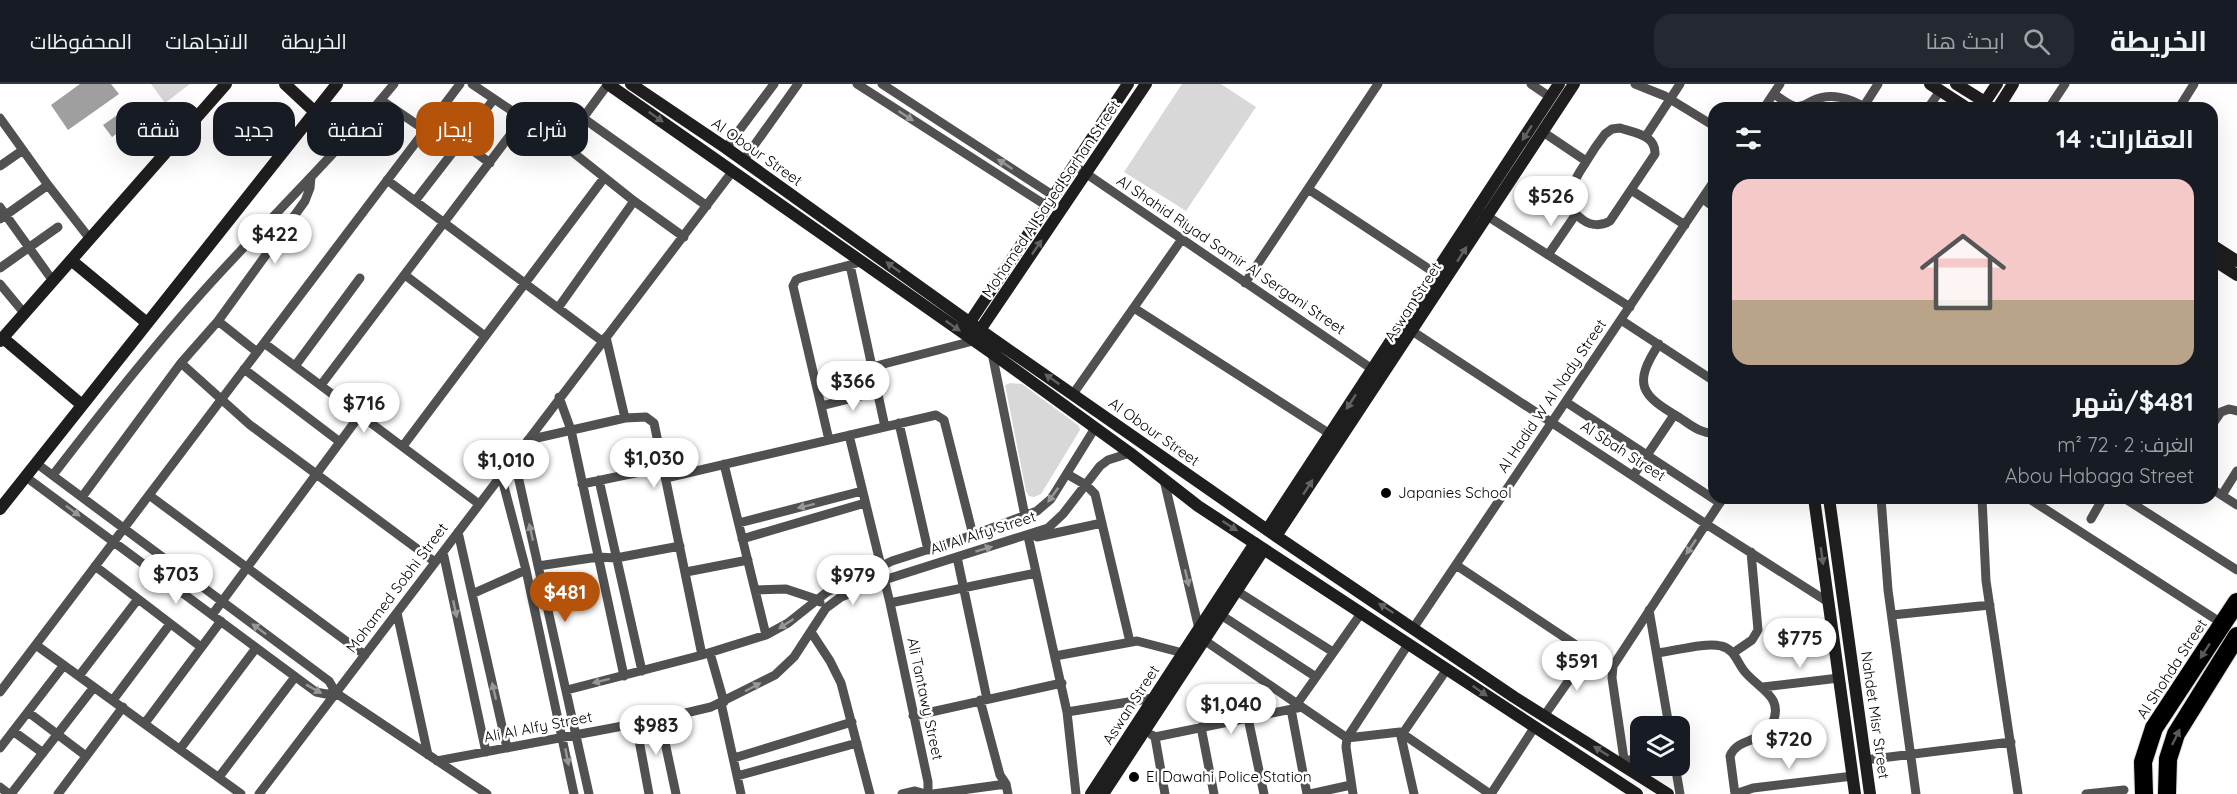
<!DOCTYPE html>
<html lang="ar">
<head>
<meta charset="utf-8">
<style>
  :root { --surface:#171b24; --page:#242831; --text:#f1f3f6; --muted:#9ea1a6; --line:#363941; --accent:#b45309 }
  body { margin:0; font-family:Quicksand,Cairo,sans-serif; background:var(--page); color:var(--text); direction:rtl; height:100vh; display:flex; flex-direction:column; font-size:22px; white-space:nowrap }
  * { box-sizing:border-box; margin:0 }
  p { font-size:20px; color:var(--muted) }
  .icon { flex:none; width:33px; height:33px; fill:none; stroke:currentColor; stroke-width:2; stroke-linecap:round; stroke-linejoin:round }
  .map { position:relative; flex:1; overflow:hidden; direction:ltr }
  .details { position:absolute; left:1708px; top:18px; width:510px; height:402px; display:flex; flex-direction:column; background:var(--surface); border-radius:18px; box-shadow:0 6px 24px #0002; direction:rtl }
  .details>* { flex:none }
  .hud { position:absolute; left:18px; top:18px; width:570px; height:54px; direction:rtl; display:flex; gap:12px }
  .fabs { position:absolute; left:1630px; top:632px; display:grid; gap:12px }
  .fabs a { display:grid; place-items:center; width:60px; height:60px; border-radius:12px; background:var(--surface); box-shadow:0 6px 24px #0002; font-size:30px }
  .price { position:absolute; translate:-50% -51px; padding:0 14px; border-radius:21px; background:#fff; color:#222; font-size:20px; line-height:39px; filter:drop-shadow(0 2px 3px #0008) }
  .price::after { content:''; position:absolute; left:50%; top:36px; width:18px; height:14px; margin-left:-9px; background:inherit; clip-path:polygon(0 0,100% 0,50% 100%) }
  .price.current { background:var(--accent); color:#fff }
  ul { padding:0; list-style:none }
  li { display:grid; align-content:center; gap:12px; height:318px; padding:0 24px }
  li+li { border-top:2px solid var(--line) }
  li span { display:grid; place-items:center; height:186px; border-radius:18px; color:#555 }
  li>.icon { margin-inline-start:auto }
  span .icon { width:108px; height:108px; fill:#fffc; stroke-width:1 }
  li b { font-size:26px }
  h2 { display:flex; justify-content:space-between; align-items:center; height:72px; padding:0 24px; font-size:26px }
  .pill { padding:0 21px; border-radius:18px; background:var(--surface); box-shadow:0 6px 24px #0002; font-size:21px; line-height:54px }
  .pill.current { background:var(--accent); color:#fff }
  header { display:flex; align-items:center; gap:36px; box-sizing:border-box; height:84px; padding:0 30px; background:var(--surface); border-bottom:2px solid var(--line) }
  header strong { font-size:28px }
  nav { display:flex; gap:33px; margin-inline-start:auto; font-size:21px }
  .search { width:420px; height:54px; background:var(--page); display:flex; align-items:center; gap:15px; box-sizing:border-box; padding:0 21px; border-radius:18px; color:var(--muted); font-size:22px }
  .map>svg:first-child { display:block }
  .green { fill:#d8d8d8 }
  .water { fill:#9f9f9f }
  .lines { fill:none; stroke-linecap:round; stroke-linejoin:round }
  .highway-casing { stroke:#dbdbdb; stroke-width:20 }
  .street { stroke:#515151; stroke-width:9 }
  .secondary { stroke:#1e1e1e; stroke-width:12 }
  .highway { stroke:#000; stroke-width:18 }
  .oneway { fill:#979797 }
  .oneway2 { fill:#626262 }
  .oneway3 { fill:#595959 }
  .poi-dot { fill:#000; stroke:#fff; stroke-width:2 }
  .labels { text-anchor:middle; stroke-width:5; stroke-linejoin:round; paint-order:stroke }
  .street-label { font-size:15px; fill:#000; stroke:#fff }
  .poi-label { font-size:15px; fill:#000; stroke:#fff; text-anchor:start }
</style>
</head>
<body>
<header>
<strong>الخريطة</strong>
<div class="search"><svg class="icon" aria-label="search" viewBox="0 0 24 24"><circle cx="10" cy="10" r="6"/><path d="M15 15l6 6"/></svg>ابحث هنا</div>
<nav><a>الخريطة</a><a>الاتجاهات</a><a>المحفوظات</a></nav>
</header>
<div class="map">
<svg width="2237" height="710" viewBox="0 0 2237 710">
  <rect width="100%" height="100%" fill="#fff"/>
  <path class="green" d="M151,0H190L165,19Z
    M1182,0H1221L1256,23L1186,127L1124,88Z
    M1010,299L1022,300L1079,342L1080,346L1041,410L1034,413L1029,412L1026,407L1005,301Z"/>
  <path class="water" d="M80,0H111L119,10L68,46L51,21Z
    M129,23L138,35L112,53L103,41Z"/>
  <g class="lines">
    <defs>
      <path id="highway" d="M2144,710L2143,678L2154,644L2237,518
        M2167,710L2168,675L2176,650L2237,552"/>
    </defs>
    <use href="#highway" class="highway-casing"/>
    <path class="street" d="M472,0L570,66L634,117L684,153
      M857,0L1047,122
      M882,0L1054,112
      M1531,0L1550,13
      M1635,0L1665,12L1714,42
      M1774,10C1780,14 1787,20 1794,22C1801,24 1806,20 1812,17C1830,8 1850,14 1866,24
      M381,16L425,46
      M1864,22L1878,0
      M1764,24L1780,0
      M1928,24L1940,7
      M2049,24L2065,0
      M2179,24L2194,0
      M0,34L48,101L90,155
      M583,34L707,122
      M432,37L490,79
      M1620,44C1635,49 1656,51 1655,70L1610,137C1602,142 1591,142 1583,136C1558,119 1574,96 1586,78C1592,68 1598,59 1605,50L1612,45Z
      M1543,48L1586,77
      M1646,52L1680,0
      M563,61L608,0
      M726,64L774,0
      M743,77L798,0
      M0,82L23,66
      M1081,86L1372,285
      M387,96L602,257
      M1308,105L1435,189
      M1631,106L1685,141
      M1703,115L1714,123
      M415,117L494,15
      M0,123L53,197
      M1484,130L1630,223
      M0,135L48,101
      M1548,171L1576,130
      M850,181L885,343
      M0,184L58,143
      M405,191L485,252
      M1245,199L1378,0
      M0,200L24,229
      M558,224L634,117
      M1134,224L1330,350
      M1621,236L1714,297
      M1406,243L1706,440L1828,518
      M606,253L625,334
      M264,259L479,420
      M1659,260C1632,301 1641,311 1680,334C1691,341 1701,350 1714,349
      M257,268L218,237L305,117L310,104L311,93
      M992,269L1025,432
      M181,279L250,341L435,478
      M295,282L360,194
      M872,283L973,257
      M244,285L340,358
      M321,301L523,34
      M1073,310L1182,155
      M559,313L571,346L624,592
      M1566,318L1720,419
      M821,322L877,308
      M899,339L928,466
      M2212,341L2221,328L2229,325L2237,327
      M849,351L890,519L928,698V710
      M528,356L625,334L646,333L654,339L702,571
      M829,356L793,202L796,196L800,194L861,178
      M403,362L604,94
      M514,374L589,710
      M36,379L329,597L336,609
      M724,380L766,551
      M1067,390L1086,401L1095,410L1130,558
      M53,391C106,322 159,255 218,191C277,127 339,67 394,0
      M501,391L526,486L574,710
      M1633,392L1674,331
      M26,393L316,608L326,610L336,609
      M666,394L936,331L944,336L973,451
      M599,396L642,587
      M1164,396L1199,545
      M582,400L664,383
      M2212,405L2237,421
      M149,411L365,571
      M2222,411L2237,387
      M82,413L181,279L218,237
      M1881,414L1888,506L1916,710
      M1982,414L1986,497L2018,710
      M2028,414L2223,540
      M2124,414L2237,486
      M2091,435L2103,414
      M739,439L862,407
      M458,448L507,664
      M1028,452L1067,628L1076,710
      M1037,453L1102,439
      M742,455L865,419
      M443,468L486,668
      M957,473L987,615
      M1456,481L1612,585
      M95,482L201,563
      M538,482L598,473L616,474L680,462
      M686,488L748,476
      M755,506L786,505L816,515L820,518
      M1237,507L1333,568
      M472,510L526,486
      M890,519L1036,489
      M1649,526L1669,642
      M397,529L428,671
      M212,531L360,331
      M1221,531L1316,593
      M1892,531L1990,521
      M1414,543L1714,97
      M811,548L830,577L841,599L870,710
      M1204,556L1347,654L1400,648L1490,710
      M36,561L241,710
      M710,569L724,618
      M1657,569C1675,567 1705,558 1721,562C1735,565 1737,579 1745,588C1759,605 1785,613 1772,640C1763,659 1738,653 1730,672L1735,710
      M1733,569L1752,556L1758,546L1751,468
      M1055,572L1137,557L1183,569
      M79,592L138,515
      M1763,603L1839,594
      M567,606L702,571L766,551L788,539L827,508L892,477L973,451L1037,427L1051,415L1095,344
      M0,608L460,0
      M336,609L487,710
      M113,616L170,540
      M980,616L1000,691L1006,700L1008,710
      M721,619L741,710
      M1297,620L1362,528
      M1291,625L1307,710
      M28,628L86,672
      M1067,628L1153,614
      M913,632L1062,599
      M1544,632L1588,569
      M1248,634L1264,710
      M660,635L676,710
      M145,639L221,537
      M636,640L649,710
      M1201,643L1214,710
      M13,647L43,669
      M1400,648L1414,710
      M1403,649L1447,585
      M1152,651L1155,653L1165,710
      M1155,653L1302,623
      M0,664L64,581
      M180,665L256,564
      M734,674L852,638
      M1865,676L2011,658
      M437,677L660,635L711,623L775,591L794,573L826,524L841,513L884,496L1048,444L1063,430L1100,382L1108,376L1130,369
      M1624,677L1641,674
      M1675,681L1680,710
      M1625,682L1612,594L1613,582L1723,414
      M737,692L857,659
      M219,693L295,593
      M0,703L9,710
      M11,710L94,603
      M58,710L123,623
      M259,710L732,88
      M902,710L915,707L926,710
      M933,710L1006,700
      M1310,710L1351,701
      M1353,710L1346,663L1347,654L1409,559
      M1491,710L1534,644
      M1735,710L1753,704L1853,692
      M2086,710L2124,706"/>
    <path class="secondary" d="M285,0L315,28
      M608,0L992,269L1130,369L1198,422L1637,710
      M631,0L726,64L980,246L1276,452L1514,613L1668,710
      M1930,0L1967,24
      M1956,0L1985,18
      M1981,24L1997,0
      M1998,24L2013,0
      M2212,161L2237,177
      M2212,175L2237,191
      M71,176L147,239
      M970,238L1128,0
      M980,246L1146,0
      M3,254L82,321
      M0,257L226,0
      M1814,414L1855,710
      M1829,414L1870,710
      M0,425L337,0
      M1267,446L1559,0
      M1276,452L1574,0
      M1091,710L1255,459
      M1103,710L1264,465"/>
    <use href="#highway" class="highway"/>
  </g>
  <defs><path id="oneway-solid" d="M-6-.8H1V-3.2L6.5 0L1 3.2V.8H-6Z" transform="scale(1.5)"/></defs>
  <g class="oneway">
    <use href="#oneway-solid" transform="translate(906 32) rotate(33)"/>
    <use href="#oneway-solid" transform="translate(1005 80) rotate(-147)"/>
    <use href="#oneway-solid" transform="translate(1053 411) rotate(126)"/>
    <use href="#oneway-solid" transform="translate(806 422) rotate(166)"/>
    <use href="#oneway-solid" transform="translate(73 427) rotate(37)"/>
    <use href="#oneway-solid" transform="translate(531 448) rotate(-103)"/>
    <use href="#oneway-solid" transform="translate(1691 463) rotate(124)"/>
    <use href="#oneway-solid" transform="translate(984 465) rotate(-17)"/>
    <use href="#oneway-solid" transform="translate(1187 494) rotate(77)"/>
    <use href="#oneway-solid" transform="translate(455 525) rotate(78)"/>
    <use href="#oneway-solid" transform="translate(786 540) rotate(147)"/>
    <use href="#oneway-solid" transform="translate(259 545) rotate(-143)"/>
    <use href="#oneway-solid" transform="translate(601 597) rotate(166)"/>
    <use href="#oneway-solid" transform="translate(753 603) rotate(-28)"/>
    <use href="#oneway-solid" transform="translate(314 605) rotate(29)"/>
    <use href="#oneway-solid" transform="translate(494 607) rotate(-103)"/>
    <use href="#oneway-solid" transform="translate(567 673) rotate(79)"/>
  </g>
  <g class="oneway2">
    <use href="#oneway-solid" transform="translate(656 33) rotate(35)"/>
    <use href="#oneway-solid" transform="translate(1527 49) rotate(123)"/>
    <use href="#oneway-solid" transform="translate(1037 163) rotate(-56)"/>
    <use href="#oneway-solid" transform="translate(1462 170) rotate(-57)"/>
    <use href="#oneway-solid" transform="translate(893 183) rotate(-144)"/>
    <use href="#oneway-solid" transform="translate(953 242) rotate(35)"/>
    <use href="#oneway-solid" transform="translate(1052 295) rotate(-145)"/>
    <use href="#oneway-solid" transform="translate(1351 318) rotate(123)"/>
    <use href="#oneway-solid" transform="translate(1308 403) rotate(-57)"/>
    <use href="#oneway-solid" transform="translate(1230 442) rotate(33)"/>
    <use href="#oneway-solid" transform="translate(1822 472) rotate(82)"/>
    <use href="#oneway-solid" transform="translate(1386 524) rotate(-147)"/>
    <use href="#oneway-solid" transform="translate(1480 607) rotate(35)"/>
    <use href="#oneway-solid" transform="translate(1601 667) rotate(-148)"/>
  </g>
  <g class="oneway3">
    <use href="#oneway-solid" transform="translate(2205 567) rotate(123)"/>
    <use href="#oneway-solid" transform="translate(2176 653) rotate(-64)"/>
  </g>
  <g class="poi-dot">
    <circle cx="1386" cy="409" r="6"/>
    <circle cx="1134" cy="693" r="6"/>
  </g>
  <g class="labels">
    <g class="street-label">
      <text transform="translate(757 68) rotate(35)" y="5">Al Obour Street</text>
      <text transform="translate(1051 115) rotate(-56)" y="5">Mohamed Al Sayed Sarhan Street</text>
      <text transform="translate(1231 171) rotate(34)" y="5">Al Shahid Riyad Samir Al Sergani Street</text>
      <text transform="translate(1413 218) rotate(-57)" y="5">Aswan Street</text>
      <text transform="translate(1552 312) rotate(-56)" y="5">Al Hadid W Al Nady Street</text>
      <text transform="translate(1154 348) rotate(35)" y="5">Al Obour Street</text>
      <text transform="translate(1623 367) rotate(33)" y="5">Al Sbah Street</text>
      <text transform="translate(983 449) rotate(-18)" y="5">Ali Al Alfy Street</text>
      <text transform="translate(397 504) rotate(-53)" y="5">Mohamed Sobhi Street</text>
      <text transform="translate(2172 585) rotate(-57)" y="5">Al Shohda Street</text>
      <text transform="translate(925 615) rotate(78)" y="5">Ali Tantawy Street</text>
      <text transform="translate(1131 621) rotate(-57)" y="5">Aswan Street</text>
      <text transform="translate(1875 631) rotate(82)" y="5">Nahdet Misr Street</text>
      <text transform="translate(538 643) rotate(-11)" y="5">Ali Al Alfy Street</text>
    </g>
    <g class="poi-label">
      <text x="1398" y="414">Japanies School</text>
      <text x="1146" y="698">El Dawahi Police Station</text>
    </g>
  </g>
</svg>
<div class="fabs">
<a><svg class="icon" aria-label="layers" viewBox="0 0 24 24"><path d="M12 4l9 5-9 5-9-5zM3 14l9 5 9-5"/></svg></a>
</div>
<b class="price" style="left:1551px;top:143px">$526</b>
<b class="price" style="left:275px;top:181px">$422</b>
<b class="price" style="left:853px;top:328px">$366</b>
<b class="price" style="left:364px;top:350px">$716</b>
<b class="price" style="left:654px;top:405px">$1,030</b>
<b class="price" style="left:506px;top:407px">$1,010</b>
<b class="price" style="left:176px;top:521px">$703</b>
<b class="price" style="left:853px;top:522px">$979</b>
<b class="price current" style="left:565px;top:539px">$481</b>
<b class="price" style="left:1800px;top:585px">$775</b>
<b class="price" style="left:1577px;top:608px">$591</b>
<b class="price" style="left:1231px;top:651px">$1,040</b>
<b class="price" style="left:656px;top:672px">$983</b>
<b class="price" style="left:1789px;top:686px">$720</b>
<div class="hud">
<a class="pill">شراء</a>
<a class="pill current">إيجار</a>
<a class="pill">تصفية</a>
<a class="pill">جديد</a>
<a class="pill">شقة</a>
</div>
<section class="details">
<h2>العقارات: 14<svg class="icon" aria-label="filters" viewBox="0 0 24 24"><path d="M4 7h16M4 17h16"/><circle cx="9" cy="7" r="2"/><circle cx="15" cy="17" r="2"/></svg></h2>
<ul>
<li><span style="background:linear-gradient(#f6c9c9 65%,#b9a48a 0)"><svg class="icon" aria-label="home" viewBox="0 0 24 24"><path d="M3 11l9-7 9 7M6 9v11h12V9"/></svg></span><div><b>$481/شهر</b><p>الغرف: 2 · 72 m²</p><p>Abou Habaga Street</p></div></li>
</ul>
</section>
</div>
</body>
</html>
